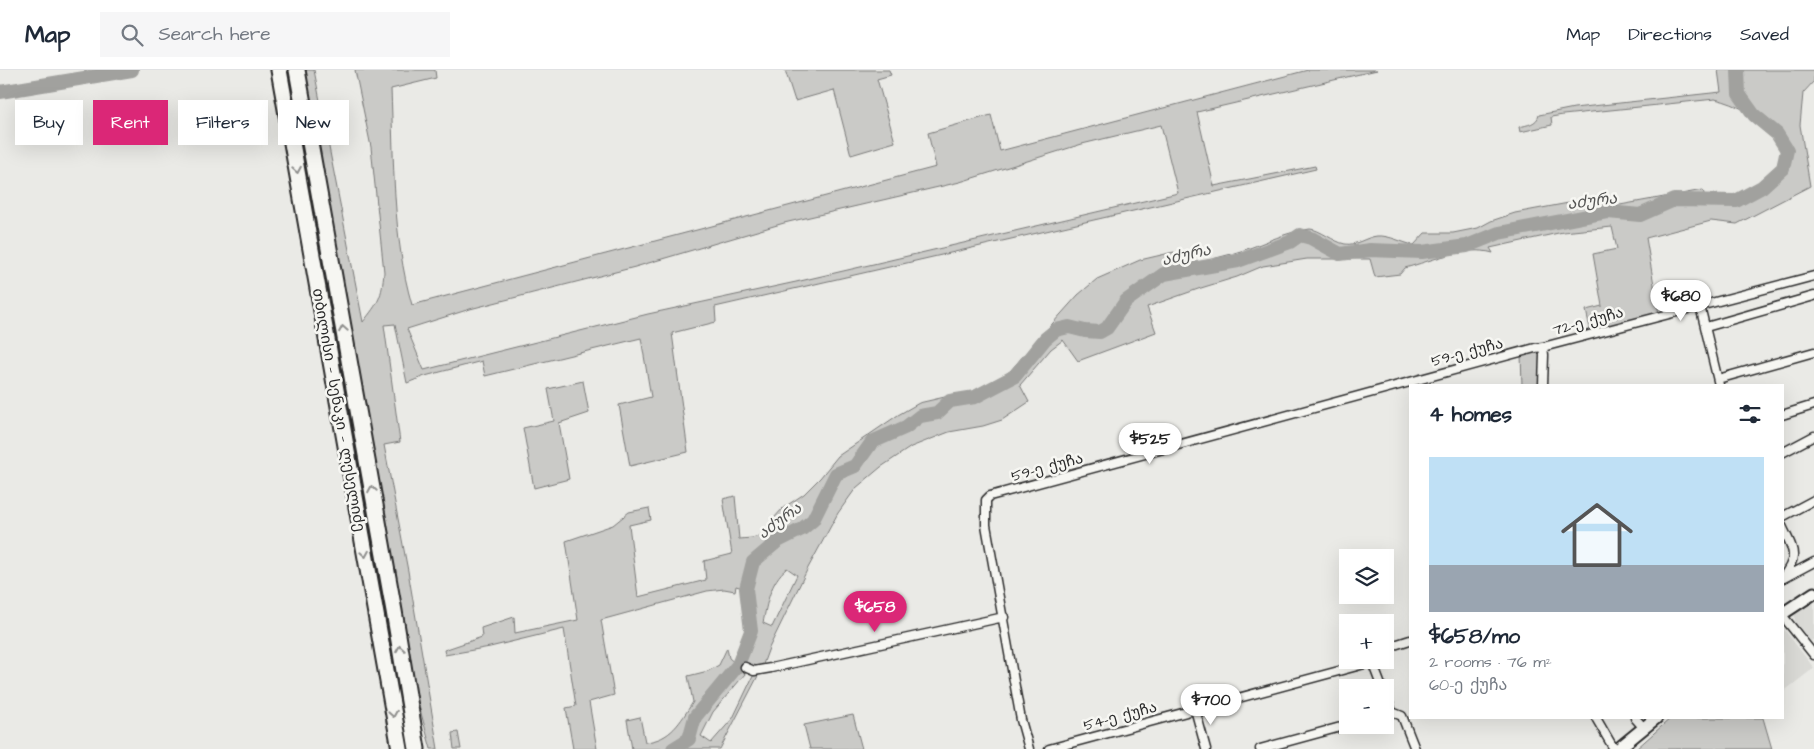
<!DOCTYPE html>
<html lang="en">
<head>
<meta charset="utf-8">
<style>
  :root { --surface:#fff; --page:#f6f6f7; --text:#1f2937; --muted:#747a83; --line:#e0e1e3; --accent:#db2777 }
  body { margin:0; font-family:"Architects Daughter","Noto Sans Georgian",sans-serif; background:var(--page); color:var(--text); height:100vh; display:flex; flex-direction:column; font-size:19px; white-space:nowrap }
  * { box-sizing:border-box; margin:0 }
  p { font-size:16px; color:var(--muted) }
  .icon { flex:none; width:28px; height:28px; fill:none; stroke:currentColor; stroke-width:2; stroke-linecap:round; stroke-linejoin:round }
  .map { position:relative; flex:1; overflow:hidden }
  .panel { position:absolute; left:1409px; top:314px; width:375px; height:335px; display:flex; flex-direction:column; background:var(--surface); border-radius:0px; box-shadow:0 5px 20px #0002 }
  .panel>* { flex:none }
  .hud { position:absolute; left:15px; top:30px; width:475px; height:45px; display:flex; gap:10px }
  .buttons { position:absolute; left:1339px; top:479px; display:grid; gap:10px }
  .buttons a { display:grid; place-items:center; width:55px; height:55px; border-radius:0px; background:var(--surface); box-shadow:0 5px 20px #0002; font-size:25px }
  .price { position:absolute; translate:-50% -42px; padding:0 11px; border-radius:18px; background:#fff; color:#222; font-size:16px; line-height:32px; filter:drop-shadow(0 1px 2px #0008) }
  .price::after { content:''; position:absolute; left:50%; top:30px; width:15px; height:11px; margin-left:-8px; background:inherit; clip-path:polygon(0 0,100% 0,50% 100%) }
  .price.active { background:var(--accent); color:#fff }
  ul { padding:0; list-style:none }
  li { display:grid; align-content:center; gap:10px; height:265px; padding:0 20px }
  li span { display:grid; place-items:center; height:155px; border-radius:0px; color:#555 }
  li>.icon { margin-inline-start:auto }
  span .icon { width:90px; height:90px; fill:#fffc; stroke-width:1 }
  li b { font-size:21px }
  h2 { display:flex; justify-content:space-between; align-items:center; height:60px; padding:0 20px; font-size:21px }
  .chip { padding:0 18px; border-radius:0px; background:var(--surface); box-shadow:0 5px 20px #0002; font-size:18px; line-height:45px }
  .chip.active { background:var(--accent); color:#fff }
  header { display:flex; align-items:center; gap:30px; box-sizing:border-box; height:70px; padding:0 25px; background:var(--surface); border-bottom:1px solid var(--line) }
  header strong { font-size:24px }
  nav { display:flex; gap:28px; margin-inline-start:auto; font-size:18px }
  .search { width:350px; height:45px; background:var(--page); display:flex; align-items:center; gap:12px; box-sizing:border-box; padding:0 18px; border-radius:0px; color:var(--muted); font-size:19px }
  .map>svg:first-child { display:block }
  .built { fill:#dadad6 }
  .green { fill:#cacac7; stroke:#7a7a79; fill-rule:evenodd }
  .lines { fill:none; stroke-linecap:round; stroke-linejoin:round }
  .river { stroke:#a1a19e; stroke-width:14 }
  .minor-casing { stroke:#2b2b2b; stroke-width:11 }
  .secondary-casing { stroke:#2b2b2b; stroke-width:15 }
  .motorway-casing { stroke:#2b2b2b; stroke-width:19 }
  .minor { stroke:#f6f6f2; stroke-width:8 }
  .secondary { stroke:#f6f6f2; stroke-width:11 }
  .motorway { stroke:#f6f6f2; stroke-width:15 }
  .oneway { stroke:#90908e }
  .labels { text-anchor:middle; stroke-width:5; stroke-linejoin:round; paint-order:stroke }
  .street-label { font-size:15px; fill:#2b2b2b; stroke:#f6f6f2 }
  .water-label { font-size:16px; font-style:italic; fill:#545453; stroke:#f6f6f2 }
</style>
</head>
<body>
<header>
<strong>Map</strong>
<div class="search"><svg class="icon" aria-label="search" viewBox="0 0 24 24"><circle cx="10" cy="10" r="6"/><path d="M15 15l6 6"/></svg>Search here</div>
<nav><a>Map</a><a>Directions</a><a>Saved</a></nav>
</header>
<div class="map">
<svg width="1814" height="679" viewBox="0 0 1814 679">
  <rect width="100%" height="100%" fill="#eaeae6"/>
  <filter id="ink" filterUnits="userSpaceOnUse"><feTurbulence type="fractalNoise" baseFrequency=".02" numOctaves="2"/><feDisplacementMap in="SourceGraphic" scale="10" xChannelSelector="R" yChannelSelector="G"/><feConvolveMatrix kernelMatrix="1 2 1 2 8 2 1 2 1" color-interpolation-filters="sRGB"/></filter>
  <g filter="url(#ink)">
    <path class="built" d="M1814,532V569L1811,571L1795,552V544Z
      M1783,558L1814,598L1783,622Z"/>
    <path class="green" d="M303,0H314L363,252C379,232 382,227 384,202L371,77L355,0H435L436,8L391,19C394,90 392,166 412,235L936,97L928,63L991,45L1000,81L1308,0H1377L1197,42L1214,116L1315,96L1316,99L715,237L716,252L672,263L688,382L630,396L619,335L651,327L641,268L485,306L482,291L425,306L407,313L395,254L384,255L400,372L384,375L408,501L438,679H431L407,593ZM1161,55L1178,123L796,212L648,244L424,300L407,259L470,239L635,197L784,153L960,112L1082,74Z
      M785,0H889L891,5L877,9L895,72L851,85L834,20L795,31Z
      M1718,0H1814V11L1803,23L1800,55L1810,116L1737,154L1711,151L1646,168L1659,244L1591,263L1586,240L1602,236L1593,184L1617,179L1612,157L1563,162L1490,178L1493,183C1466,175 1431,191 1405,198L1400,204L1375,207L1370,189H1307L1263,196L1237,207L1201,218L1147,237L1156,262L1078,291L1063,270L1051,279L1020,315L1029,332L1002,350L983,356L949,362L911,377L881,397L856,418L838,443L808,498L769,578L762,597L755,599L739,592L751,561L746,519L736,516L735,521L724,519L707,521L601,550L614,625L589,632L597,679H573L566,638L576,636L564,559L490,577L445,585L444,580L482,567L481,558L514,547L515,563L578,550L566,471L613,455L629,442L649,438L651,450L629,455L638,527L706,510L704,491L732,484L723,429L735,426L739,469L752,468L762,465L768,460L774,448L783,438L804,424L820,408L838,386L898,345L919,333L949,326L969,323L988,317L1010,301L1078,225L1097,209L1140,190L1174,182L1178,197C1200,192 1223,187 1244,180C1265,173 1288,161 1310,159C1319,159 1334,172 1345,174C1356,176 1366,167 1377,166C1390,165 1402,173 1414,175L1425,163H1453L1478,158L1491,151L1515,143L1574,132L1589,131L1620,135L1703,120L1706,131H1736L1762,117L1783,98L1787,80C1784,75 1781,68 1776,64C1761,47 1737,34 1715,29L1563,45L1551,47L1552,55L1520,62L1519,57C1527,55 1537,54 1539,45L1574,38L1721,22ZM787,498L797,505L772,557L763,553C767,533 770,512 787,498Z
      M1530,282L1541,284L1540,315H1522L1521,284Z
      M583,311L589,343L559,353L569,409L534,418L523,358L554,351L548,319Z
      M727,578L729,588L736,594L693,645L688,668L670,679H632L627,650L640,647L645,672C671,670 680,652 693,632L688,606L708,601L719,595Z
      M739,595L749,601L745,604L713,642L701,666L711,673L733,648L755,602H760L720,679H678L691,671L698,647Z
      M853,645L862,679H810L804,655Z
      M1671,648H1763L1772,679H1636Z
      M458,662L461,679H454L452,663Z"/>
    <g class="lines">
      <path class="river" d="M0,22L132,0
        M673,679L689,669L695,647L738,595L751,561L746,519L753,492L778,471L802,459L813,450L836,404L855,396L872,372L906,357L920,346L937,343L950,331L975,327L1015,306L1045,269L1056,260L1069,257L1085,261L1100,262L1107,258L1126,231L1164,204L1238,191L1290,172L1300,165L1311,168L1340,184L1370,180L1422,182L1467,176L1499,163L1608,142L1640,145L1674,130L1736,131L1762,117L1783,98L1787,80L1777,64L1754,45L1739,24L1738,0"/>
      <defs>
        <path id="minor" d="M1700,236L1719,315
          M1706,257L1814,226
          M1543,277L1544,285L1543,315
          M1718,309L1814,282
          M1782,345L1814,335
          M1782,383L1814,366
          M1782,447L1814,430
          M1782,456C1793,480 1800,485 1782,508
          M1784,508L1814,492
          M1782,545L1814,585
          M1385,578L1410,570
          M1372,592L1382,618
          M745,597L754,601L771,598L1004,547
          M1385,624L1392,642
          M1195,639L1206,679
          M1392,642L1402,646L1415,679
          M1596,648L1614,679
          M1635,648L1644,658
          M1029,679L1021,650L986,455V430L990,426L1535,278L1543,277L1814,206
          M1049,679L1372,592
          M1260,679L1348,655"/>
        <path id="secondary" d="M1782,544L1814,523
          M1618,679L1656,648"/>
        <path id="motorway" d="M279,0L400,679
          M297,0L394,541L417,679"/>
      </defs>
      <use href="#minor" class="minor-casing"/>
      <use href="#secondary" class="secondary-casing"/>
      <use href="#motorway" class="motorway-casing"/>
      <use href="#minor" class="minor"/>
      <use href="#secondary" class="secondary"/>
      <use href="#motorway" class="motorway"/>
    </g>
    <defs><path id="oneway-chevron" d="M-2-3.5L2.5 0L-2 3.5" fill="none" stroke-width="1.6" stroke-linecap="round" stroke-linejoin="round" transform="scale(1.25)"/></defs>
    <g class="oneway">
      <use href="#oneway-chevron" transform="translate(297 100) rotate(80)"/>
      <use href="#oneway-chevron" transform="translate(343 259) rotate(-100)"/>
      <use href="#oneway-chevron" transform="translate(372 419) rotate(-100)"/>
      <use href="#oneway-chevron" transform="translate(365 484) rotate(80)"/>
      <use href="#oneway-chevron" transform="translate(400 579) rotate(-99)"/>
      <use href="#oneway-chevron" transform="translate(393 644) rotate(80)"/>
    </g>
  </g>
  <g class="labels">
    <g class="street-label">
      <text transform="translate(1588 251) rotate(-15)" y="5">72-ე ქუჩა</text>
      <text transform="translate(1467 282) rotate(-15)" y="5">59-ე ქუჩა</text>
      <text transform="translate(339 340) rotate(80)" y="5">თბილისი — სენაკი — ლესელიძე</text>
      <text transform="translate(1047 397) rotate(-15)" y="5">59-ე ქუჩა</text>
      <text transform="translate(1120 646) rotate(-15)" y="5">54-ე ქუჩა</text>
    </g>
    <g class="water-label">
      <text transform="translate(1592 130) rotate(-7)" y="6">აძურა</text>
      <text transform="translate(1186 184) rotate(-13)" y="6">აძურა</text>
      <text transform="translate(779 450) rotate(-36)" y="6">აძურა</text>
    </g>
  </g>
</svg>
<div class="buttons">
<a><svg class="icon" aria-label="layers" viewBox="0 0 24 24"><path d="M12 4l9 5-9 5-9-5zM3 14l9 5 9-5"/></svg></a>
<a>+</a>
<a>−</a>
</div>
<b class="price" style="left:1681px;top:252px">$680</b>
<b class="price" style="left:1150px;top:395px">$525</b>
<b class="price active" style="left:875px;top:563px">$658</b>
<b class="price" style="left:1211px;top:656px">$700</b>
<div class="hud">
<a class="chip">Buy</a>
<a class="chip active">Rent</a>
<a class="chip">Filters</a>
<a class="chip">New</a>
</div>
<section class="panel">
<h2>4 homes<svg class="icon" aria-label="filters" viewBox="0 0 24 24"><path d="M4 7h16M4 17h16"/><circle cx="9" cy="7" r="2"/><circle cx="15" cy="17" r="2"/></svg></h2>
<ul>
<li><span style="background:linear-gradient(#bfe0f5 70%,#9aa5b1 0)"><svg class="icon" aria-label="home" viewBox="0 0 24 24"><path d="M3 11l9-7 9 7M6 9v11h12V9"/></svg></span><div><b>$658/mo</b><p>2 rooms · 76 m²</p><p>60-ე ქუჩა</p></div></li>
</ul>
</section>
</div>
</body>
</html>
